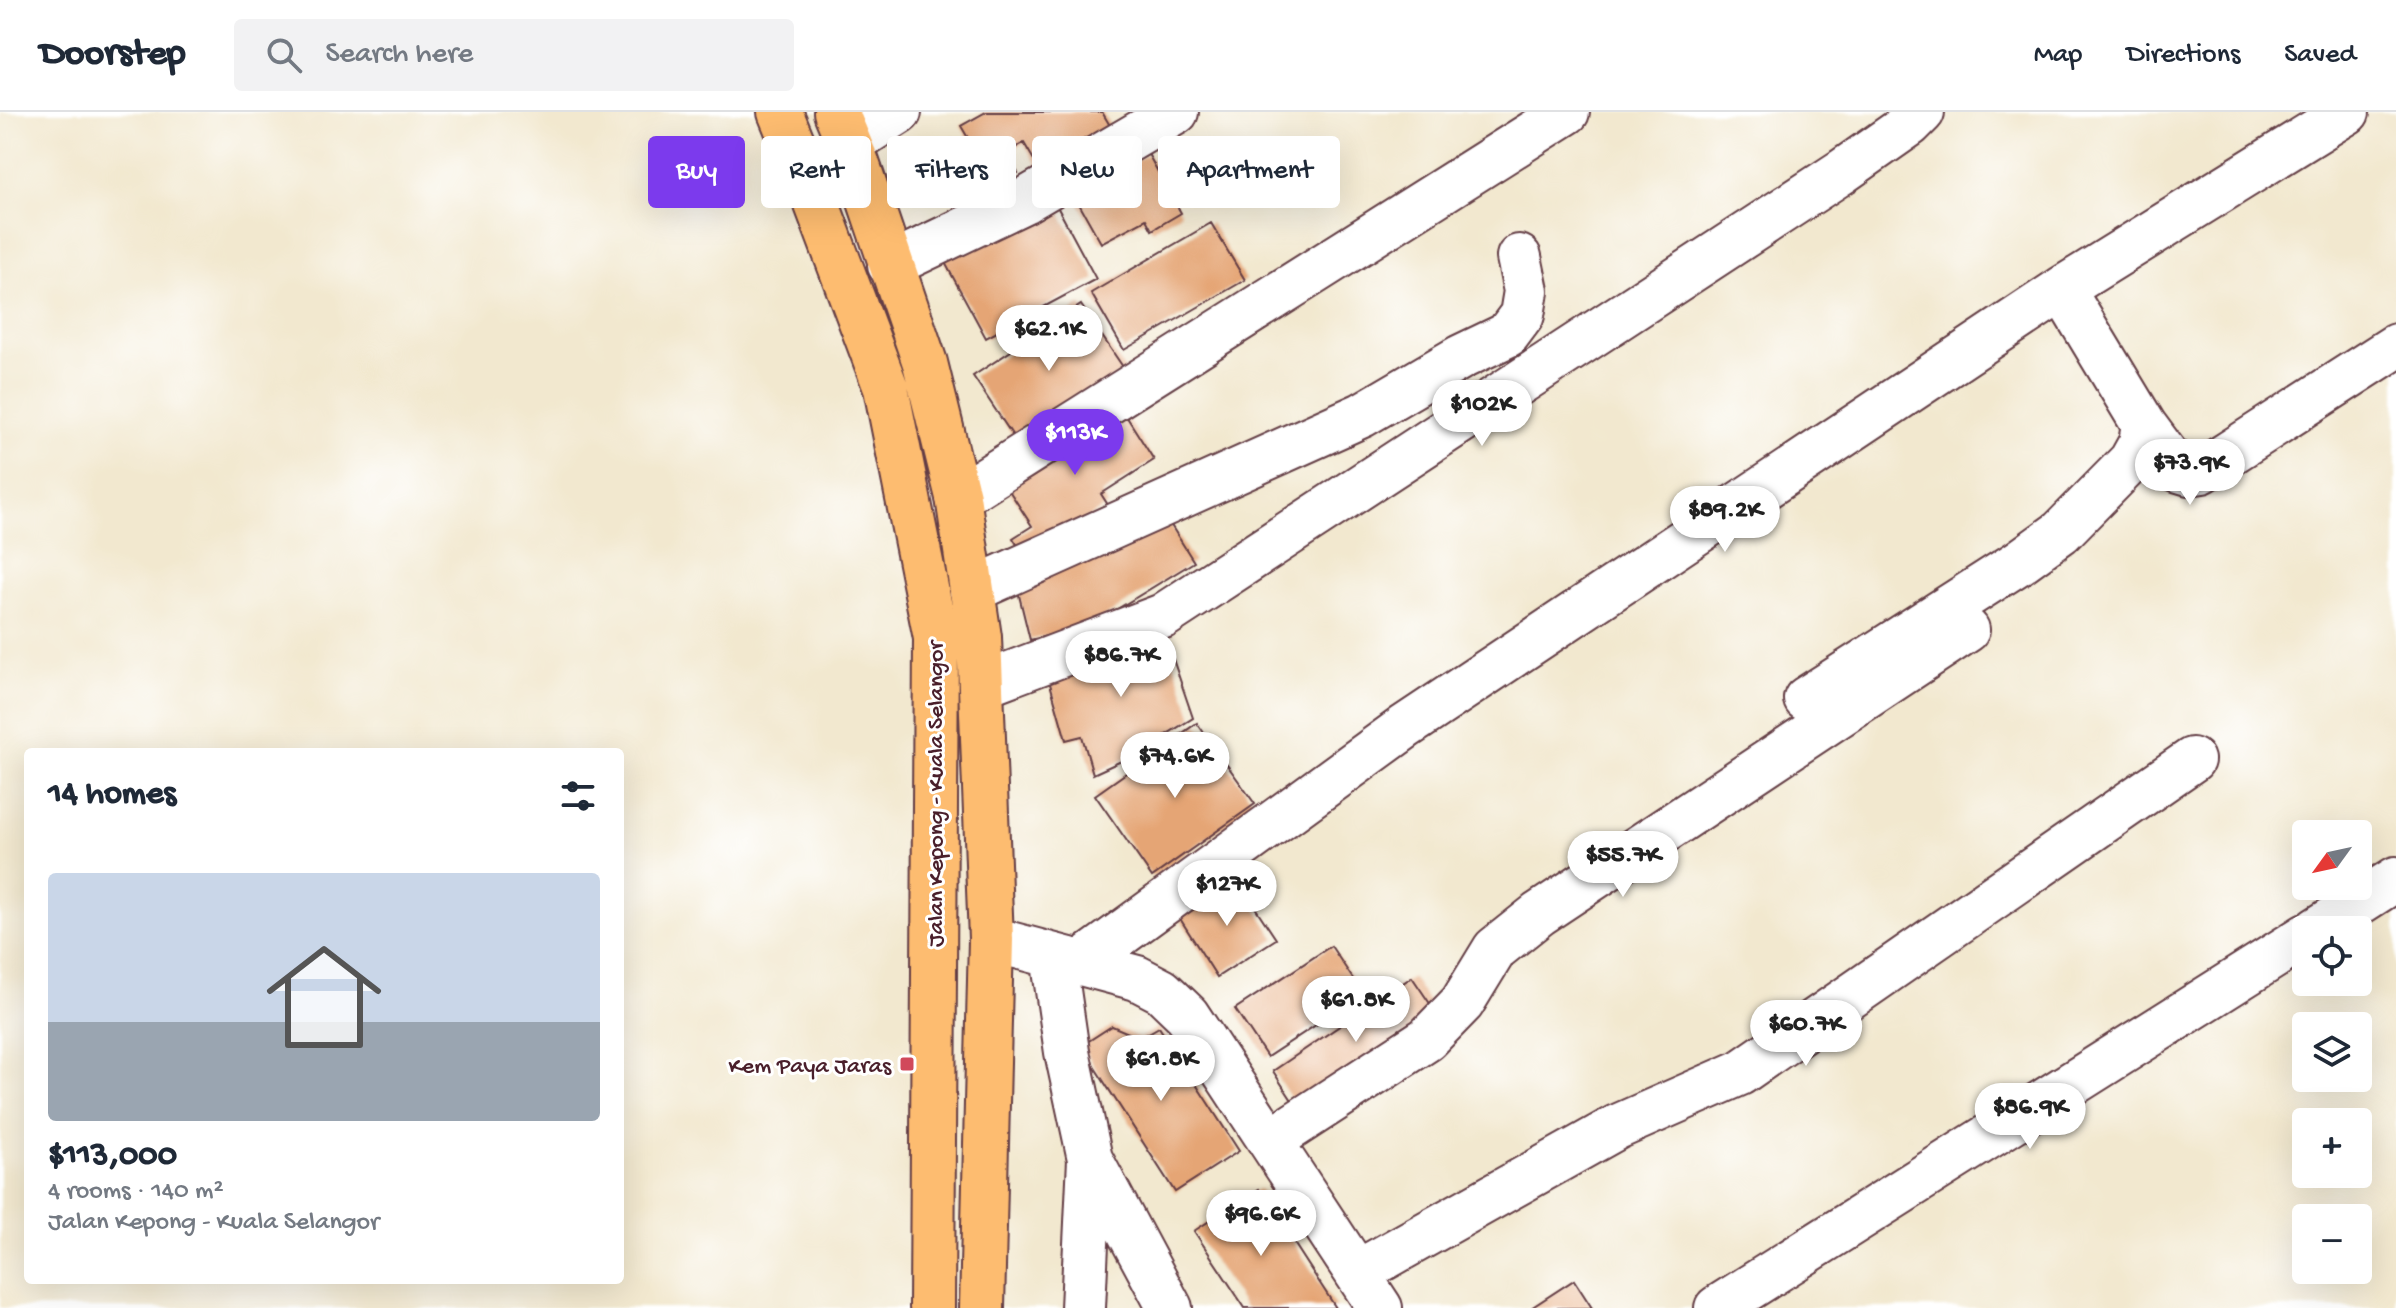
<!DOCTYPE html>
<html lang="en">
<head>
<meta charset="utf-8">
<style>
  :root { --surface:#fff; --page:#f2f2f3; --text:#1f2937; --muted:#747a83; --line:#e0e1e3; --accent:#7c3aed }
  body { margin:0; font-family:"Gochi Hand",sans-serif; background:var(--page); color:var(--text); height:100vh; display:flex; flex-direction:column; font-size:30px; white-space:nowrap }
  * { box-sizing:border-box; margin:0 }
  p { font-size:26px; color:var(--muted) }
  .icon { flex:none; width:44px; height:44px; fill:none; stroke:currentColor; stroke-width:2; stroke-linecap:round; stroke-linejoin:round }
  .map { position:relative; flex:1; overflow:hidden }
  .panel { position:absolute; left:24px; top:636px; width:600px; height:536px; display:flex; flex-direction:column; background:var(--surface); border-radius:8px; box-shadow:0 8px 32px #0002 }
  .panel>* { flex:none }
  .hud { position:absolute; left:648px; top:24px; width:760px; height:72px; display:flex; gap:16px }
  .needle { width:52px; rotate:237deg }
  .tools { position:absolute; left:2292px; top:708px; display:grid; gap:16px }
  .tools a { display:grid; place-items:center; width:80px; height:80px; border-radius:8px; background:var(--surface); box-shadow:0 8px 32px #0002; font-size:40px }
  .price { position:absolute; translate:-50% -68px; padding:0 18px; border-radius:28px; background:#fff; color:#222; font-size:26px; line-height:52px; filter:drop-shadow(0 2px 4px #0008) }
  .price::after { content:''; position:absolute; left:50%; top:48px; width:24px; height:18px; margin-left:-12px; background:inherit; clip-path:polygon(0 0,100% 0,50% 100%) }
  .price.selected { background:var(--accent); color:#fff }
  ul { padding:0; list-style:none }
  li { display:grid; align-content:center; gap:16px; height:424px; padding:0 24px }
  li span { display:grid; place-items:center; height:248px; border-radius:8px; color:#555 }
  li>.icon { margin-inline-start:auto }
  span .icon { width:144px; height:144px; fill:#fffc; stroke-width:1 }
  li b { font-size:34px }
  h2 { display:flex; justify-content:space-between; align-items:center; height:96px; padding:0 24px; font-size:34px }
  .tag { padding:0 28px; border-radius:8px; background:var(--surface); box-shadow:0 8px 32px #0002; font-size:28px; line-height:72px }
  .tag.selected { background:var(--accent); color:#fff }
  header { display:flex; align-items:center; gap:48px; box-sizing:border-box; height:112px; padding:0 40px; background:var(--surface); border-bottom:2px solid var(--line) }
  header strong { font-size:38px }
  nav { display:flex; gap:44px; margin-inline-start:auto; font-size:28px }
  .search { width:560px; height:72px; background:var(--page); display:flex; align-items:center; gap:20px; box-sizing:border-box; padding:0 28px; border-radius:8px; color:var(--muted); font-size:30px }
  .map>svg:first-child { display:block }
  .building { fill:#e5a575 }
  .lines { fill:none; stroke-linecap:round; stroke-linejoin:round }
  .minor-casing { stroke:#633d44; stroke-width:48 }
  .highway-casing { stroke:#633d44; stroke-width:48 }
  .minor { stroke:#fff; stroke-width:44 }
  .highway { stroke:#fdbc70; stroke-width:44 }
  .poi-dot { fill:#d1495b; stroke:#fff; stroke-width:3 }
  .labels { text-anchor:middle; stroke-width:6; stroke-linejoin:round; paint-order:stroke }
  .street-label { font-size:24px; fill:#4a1f2b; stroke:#fff }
  .poi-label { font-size:24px; fill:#4a1f2b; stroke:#fff; text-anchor:end }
</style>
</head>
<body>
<header>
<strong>Doorstep</strong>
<div class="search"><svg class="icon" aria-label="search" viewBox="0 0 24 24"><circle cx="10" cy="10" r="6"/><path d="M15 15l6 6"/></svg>Search here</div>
<nav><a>Map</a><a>Directions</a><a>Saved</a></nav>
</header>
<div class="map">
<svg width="2396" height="1196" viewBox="0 0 2396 1196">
  <rect width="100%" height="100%" fill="#fff"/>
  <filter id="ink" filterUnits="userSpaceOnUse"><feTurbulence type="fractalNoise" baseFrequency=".0125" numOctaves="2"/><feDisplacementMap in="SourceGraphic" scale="16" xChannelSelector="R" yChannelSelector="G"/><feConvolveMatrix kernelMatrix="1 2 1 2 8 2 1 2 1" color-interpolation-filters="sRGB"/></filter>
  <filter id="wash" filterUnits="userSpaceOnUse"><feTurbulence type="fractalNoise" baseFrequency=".006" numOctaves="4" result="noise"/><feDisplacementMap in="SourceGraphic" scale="32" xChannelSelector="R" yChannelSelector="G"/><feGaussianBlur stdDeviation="1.8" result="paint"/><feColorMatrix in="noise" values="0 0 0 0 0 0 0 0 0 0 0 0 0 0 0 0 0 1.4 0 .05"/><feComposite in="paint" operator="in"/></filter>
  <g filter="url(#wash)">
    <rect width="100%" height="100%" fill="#f2e8cf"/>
    <g id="blocks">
      <path class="building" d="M986,0H1102L1116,24L1044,65L1024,31L1006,41L1018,61L996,74L961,14Z
        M1148,42L1181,101L1152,118L1146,107L1101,131L1074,83Z
        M1052,85L1096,167L986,226L942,145Z
        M1211,111L1245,168L1124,238L1091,181Z
        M1081,193L1125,258L1017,330L973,264Z
        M1118,291L1154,348L1101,382L1108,393L1025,445L1013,426L1032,414L1001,366Z
        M1162,399L1194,450L1091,513L1030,528L1017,475Z
        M1162,515L1193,606L1130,645L1093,662L1082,624L1066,628L1047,561Z
        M1197,611L1255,692L1152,765L1095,683Z
        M1237,768L1276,827L1217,865L1179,805Z
        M1331,834L1363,882L1267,945L1235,897Z
        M1412,865L1439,905L1299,999L1273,959Z
        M1112,914L1140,926L1159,915L1239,1039L1175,1080L1081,934Z
        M1259,1077L1336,1196H1245L1194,1119Z
        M1574,1168L1592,1196H1531Z"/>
    </g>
  </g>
  <g filter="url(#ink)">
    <use href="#blocks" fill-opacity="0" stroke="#633d44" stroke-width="2"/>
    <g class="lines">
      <defs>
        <path id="minor" d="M805,60L899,0
          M890,153L1024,89L1176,0
          M2062,177L2144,313L2170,348L2179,358L2189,361L2202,359L2396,234
          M958,385L1567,0
          M972,478L1362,303L1461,245L1507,223L1522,203L1526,179L1519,145
          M981,573L1163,504L1843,59L1910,12L1922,0
          M1806,587L2018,451L2061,420L2131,349L2141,331L2144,313
          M2316,818L2396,767
          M991,827L1137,866L1162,879L1187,903L1380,1196
          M1053,844L1067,940L1090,1047L1170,1196
          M1081,851L1405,615L2062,177L2347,0
          M1270,1029L1427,927L1462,891L1495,837L1539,802L1967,518
          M1357,1161L1617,1015L1740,961L2192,648
          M1083,1196L1090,1047
          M1717,1196L2306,824"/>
        <path id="highway" d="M780,0L809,71L886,276L936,526L932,1196
          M836,0L857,51L925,251L958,385L979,525L991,827L982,1196"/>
      </defs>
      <use href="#minor" class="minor-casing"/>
      <use href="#highway" class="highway-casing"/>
      <use href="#minor" class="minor"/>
      <use href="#highway" class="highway"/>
    </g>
  </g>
  <rect class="poi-dot" x="899" y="944" width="16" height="16" rx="4"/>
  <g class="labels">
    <g class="street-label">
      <text transform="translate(934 682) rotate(-90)" y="8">Jalan Kepong - Kuala Selangor</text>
    </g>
    <g class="poi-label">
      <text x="891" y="960">Kem Paya Jaras</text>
    </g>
  </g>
</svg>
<div class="tools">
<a><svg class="needle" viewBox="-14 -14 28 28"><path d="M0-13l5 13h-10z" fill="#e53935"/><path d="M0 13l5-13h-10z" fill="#747a83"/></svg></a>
<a><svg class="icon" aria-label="locate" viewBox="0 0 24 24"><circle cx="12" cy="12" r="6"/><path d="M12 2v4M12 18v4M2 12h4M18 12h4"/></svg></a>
<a><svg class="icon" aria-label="layers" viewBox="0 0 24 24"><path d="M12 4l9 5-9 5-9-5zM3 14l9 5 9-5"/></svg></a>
<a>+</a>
<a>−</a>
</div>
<b class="price" style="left:1049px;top:261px">$62.1K</b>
<b class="price" style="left:1482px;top:336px">$102K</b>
<b class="price selected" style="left:1075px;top:365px">$113K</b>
<b class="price" style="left:2190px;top:395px">$73.9K</b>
<b class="price" style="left:1725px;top:442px">$89.2K</b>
<b class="price" style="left:1121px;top:587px">$86.7K</b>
<b class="price" style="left:1175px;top:688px">$74.6K</b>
<b class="price" style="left:1623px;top:787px">$55.7K</b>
<b class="price" style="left:1227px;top:816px">$127K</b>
<b class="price" style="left:1356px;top:932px">$61.8K</b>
<b class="price" style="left:1806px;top:956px">$60.7K</b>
<b class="price" style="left:1161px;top:991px">$61.8K</b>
<b class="price" style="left:2030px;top:1039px">$86.9K</b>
<b class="price" style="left:1261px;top:1146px">$96.6K</b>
<div class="hud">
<a class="tag selected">Buy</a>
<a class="tag">Rent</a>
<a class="tag">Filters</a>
<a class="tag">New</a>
<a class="tag">Apartment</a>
</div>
<section class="panel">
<h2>14 homes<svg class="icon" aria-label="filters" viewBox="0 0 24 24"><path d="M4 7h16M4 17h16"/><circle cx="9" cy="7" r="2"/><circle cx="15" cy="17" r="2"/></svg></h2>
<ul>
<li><span style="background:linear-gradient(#c9d6e8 60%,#9aa5b1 0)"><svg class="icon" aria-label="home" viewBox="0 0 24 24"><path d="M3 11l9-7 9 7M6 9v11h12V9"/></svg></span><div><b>$113,000</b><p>4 rooms · 140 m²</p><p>Jalan Kepong - Kuala Selangor</p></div></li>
</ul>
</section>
</div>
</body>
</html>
